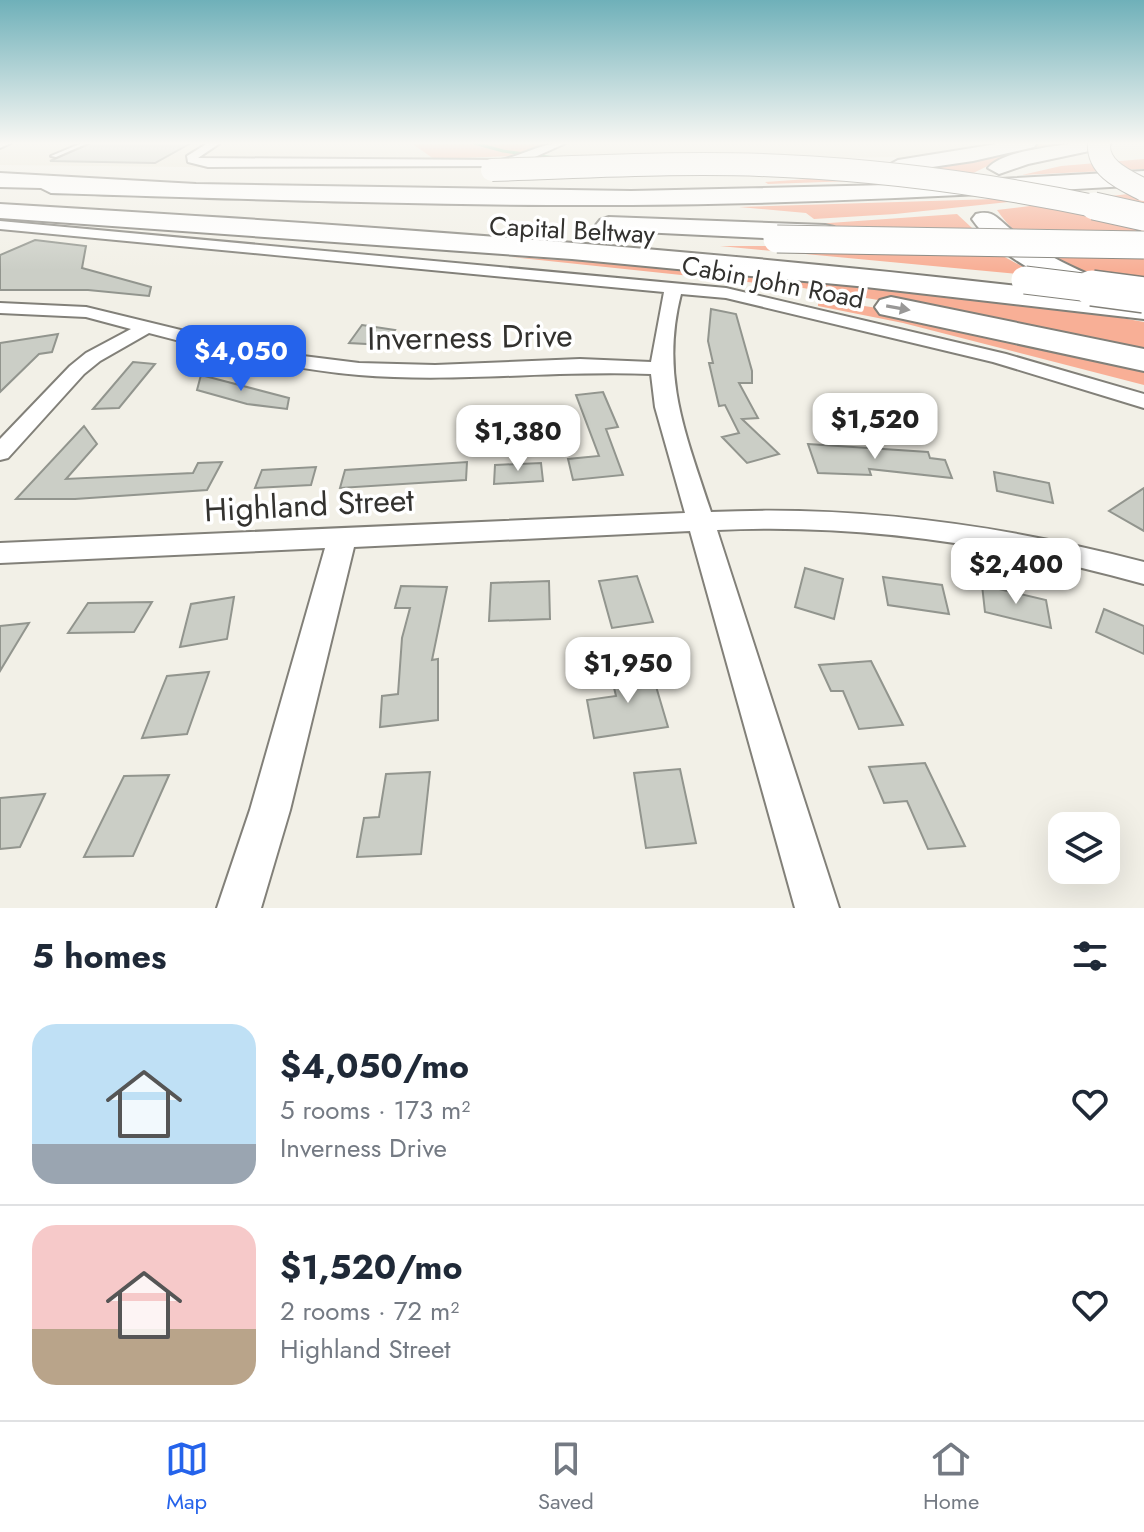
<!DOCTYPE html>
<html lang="en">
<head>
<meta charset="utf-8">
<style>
  :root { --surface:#fff; --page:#f2f2f3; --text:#1f2937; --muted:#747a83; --line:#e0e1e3; --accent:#2563eb }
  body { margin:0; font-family:Jost,sans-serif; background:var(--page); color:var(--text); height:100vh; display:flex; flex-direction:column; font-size:30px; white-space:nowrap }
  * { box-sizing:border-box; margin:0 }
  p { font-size:26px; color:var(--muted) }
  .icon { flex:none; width:44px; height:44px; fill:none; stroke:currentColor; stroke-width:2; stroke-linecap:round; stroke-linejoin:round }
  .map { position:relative; height:908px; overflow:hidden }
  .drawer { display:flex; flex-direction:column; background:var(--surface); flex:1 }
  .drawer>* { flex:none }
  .controls { position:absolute; left:1048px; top:812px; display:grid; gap:16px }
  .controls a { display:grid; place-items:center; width:72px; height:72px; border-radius:16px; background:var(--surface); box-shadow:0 8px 32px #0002; font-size:40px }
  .price { position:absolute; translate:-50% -68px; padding:0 18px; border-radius:16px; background:#fff; color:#222; font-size:26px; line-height:52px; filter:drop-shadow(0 2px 4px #0008) }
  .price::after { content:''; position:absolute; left:50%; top:48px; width:24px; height:18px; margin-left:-12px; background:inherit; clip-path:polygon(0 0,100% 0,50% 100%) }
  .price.selected { background:var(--accent); color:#fff }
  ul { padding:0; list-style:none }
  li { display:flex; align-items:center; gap:24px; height:200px; padding:0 32px }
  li+li { border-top:2px solid var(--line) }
  li span { display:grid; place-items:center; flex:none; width:224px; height:160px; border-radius:24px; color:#555 }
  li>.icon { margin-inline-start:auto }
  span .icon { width:96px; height:96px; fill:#fffc; stroke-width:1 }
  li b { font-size:34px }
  h2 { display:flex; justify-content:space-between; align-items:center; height:96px; padding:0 32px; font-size:34px }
  .tab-bar { display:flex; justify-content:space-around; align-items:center; height:112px; border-top:2px solid var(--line); background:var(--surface); font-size:22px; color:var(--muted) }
  .tab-bar a { display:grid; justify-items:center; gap:4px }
  .tab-bar .selected { color:var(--accent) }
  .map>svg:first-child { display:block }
  .built { fill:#eae6d6 }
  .green { fill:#f8af96 }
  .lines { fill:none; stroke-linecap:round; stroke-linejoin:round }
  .stream { stroke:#59a973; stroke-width:3 }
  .building { fill:#cbcec6; stroke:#92958e; stroke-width:2 }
  .lane-casing { stroke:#828079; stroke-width:4 }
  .street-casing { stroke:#828079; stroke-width:4 }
  .highway-casing { stroke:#828079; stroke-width:4 }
  .lane { fill:#fff; fill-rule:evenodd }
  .street { fill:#fff; fill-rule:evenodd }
  .highway { fill:#fff; fill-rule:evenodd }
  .highway-bridge-far2-casing { stroke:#828079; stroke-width:24; stroke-linecap:butt }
  .highway-bridge-far1-casing { stroke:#828079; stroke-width:29; stroke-linecap:butt }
  .highway-bridge-casing { stroke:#828079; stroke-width:38; stroke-linecap:butt }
  .highway-bridge-far2 { stroke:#fff; stroke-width:22 }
  .highway-bridge-far1 { stroke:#fff; stroke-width:27 }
  .highway-bridge { stroke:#fff; stroke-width:35 }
  .oneway { fill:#999897 }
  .labels { text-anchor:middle; stroke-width:7; stroke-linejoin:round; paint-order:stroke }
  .far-street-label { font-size:26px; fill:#33322f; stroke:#fff }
  .street-label { font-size:32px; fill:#33322f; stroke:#fff }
</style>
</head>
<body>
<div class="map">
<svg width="1144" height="908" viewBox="0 0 1144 908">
  <rect width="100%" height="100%" fill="#f2f0e7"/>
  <path class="built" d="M0,143H1020L902,160L894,157L377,169L0,165Z"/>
  <path class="green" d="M411,143H548L509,156L434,159Z
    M1038,143H1076L1000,160L965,177L768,184L765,182L823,178Z
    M1144,159V169L1022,175L1061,166Z
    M1144,192V289C1093,283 1026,254 997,210Z
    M1055,197L895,214L814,219L806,213L739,207Z
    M957,214L1001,255L1040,276L720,246H783L801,225Z
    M511,257L681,267L1072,309L1144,322V354L916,306L803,288Z
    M825,300L897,311L1144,367V385L903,323L818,306V302Z"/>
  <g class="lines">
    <path class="stream" d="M474,143L503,151L556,158"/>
  </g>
  <path class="building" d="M91,143H191L155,163L50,161Z
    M35,240L86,246L82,268L151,287L149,296L88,290H0V255Z
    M711,309L736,314L752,371V383H739L758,418L742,419L779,454L747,463L722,437L739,433L725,405L719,406L709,363H713L708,341Z
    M362,325L395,330L385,345L349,343Z
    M58,334L52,352L39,354L0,392V343Z
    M133,362L155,364L119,408L93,409Z
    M201,375L289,398L287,409L247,404L197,390Z
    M603,392L618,427L606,429L623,475L573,480L568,459L599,456L576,395Z
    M84,426L97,444L66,479L193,473L198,463L222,462L207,490L75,499H16Z
    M808,444L928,452L930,458L945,460L952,478L869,469L871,475L818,473Z
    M467,462L466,480L340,488L345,470Z
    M541,463L543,481L494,484L495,465Z
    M316,467L311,485L255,488L262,470Z
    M994,472L1049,483L1053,503L997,491Z
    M1144,488V531L1109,511Z
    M805,568L843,579L834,619L795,607Z
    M637,576L653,622L612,628L599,581Z
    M883,577L942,585L949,614L888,605Z
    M549,581L550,619L489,621L491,583Z
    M982,585L1046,600L1051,628L985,612Z
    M401,586L447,587L432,660L438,659V720L380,727L382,696L398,694L402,638L410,608H395Z
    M234,597L227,639L180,647L191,604Z
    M152,602L134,632L68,633L88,603Z
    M1104,609L1144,626V654L1096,632Z
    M29,623L0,671V626Z
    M871,661L903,725L859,729L843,691H831L819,665Z
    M650,666L668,727L594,738L587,700L616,696L610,671Z
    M209,672L187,734L142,738L167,676Z
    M925,763L965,846L928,849L907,801L884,803L869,767Z
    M680,769L696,843L646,848L634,773Z
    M430,772L421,854L357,857L364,818L379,817L386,774Z
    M169,775L133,856L84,857L124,776Z
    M45,794L20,847L0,849V798Z"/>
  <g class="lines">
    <defs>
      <path id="lane" d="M4,143H11L0,148V144Z
        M82,143H88L56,157L51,156Z"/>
      <path id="street" d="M208,143H220L198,158L501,160C523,155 544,142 566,143L526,161L501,166L208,167L188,162L187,156Z
        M0,221L726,288L1006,354L1144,394V408L993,362L726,298L681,294C660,376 686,435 711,512C858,505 1002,525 1144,562V584C1004,545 862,523 717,530L839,908H795L690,531L354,547L290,810L261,908H217L250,810L325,548L0,563V543L685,513L655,407L651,374C554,370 456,383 359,375C287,369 219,351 149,333L100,361L84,374L8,458L0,460V439L70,366L86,353L131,329L86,317L0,313V303L86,307L271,352L359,363L435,365L580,359L651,362L664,292L0,229Z"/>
      <path id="highway" d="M1003,143H1037L1034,147L973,161L898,172L887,166L898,160Z
        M1074,143H1111L1108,147L1028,164L999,174L988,168C1002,151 1052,147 1074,143Z
        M1144,171V185C973,195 802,204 631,205C438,206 244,199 51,193L41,188L0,187V173L196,184L631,191L888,185Z
        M0,204C360,225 720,250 1078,293C1040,275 997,255 972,219L976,214C992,210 996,217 1008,227C1038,253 1075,269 1111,284L1115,291L1112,297L1144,301V319L857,286L572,259L0,218Z
        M609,217L825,225L834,227L838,233L834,239L825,241L600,230L596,225L600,220Z
        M891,297L1144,349V371L880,314L875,307L880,300Z"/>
    </defs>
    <use href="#lane" class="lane-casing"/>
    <use href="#street" class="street-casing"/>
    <use href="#highway" class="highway-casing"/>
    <use href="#lane" class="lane"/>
    <use href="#street" class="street"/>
    <use href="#highway" class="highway"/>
    <defs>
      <path id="highway-bridge-far2" d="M1099,143C1097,169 1125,180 1144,190
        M492,170C589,167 687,161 784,166C892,171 999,186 1104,208"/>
      <path id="highway-bridge-far1" d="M1094,206L1144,217
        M777,239L1144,245
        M1025,280L1107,290"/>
      <path id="highway-bridge" d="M1092,288L1144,295"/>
    </defs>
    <use href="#highway-bridge-far2" class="highway-bridge-far2-casing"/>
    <use href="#highway-bridge-far1" class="highway-bridge-far1-casing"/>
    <use href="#highway-bridge" class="highway-bridge-casing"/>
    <use href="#highway-bridge-far2" class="highway-bridge-far2"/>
    <use href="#highway-bridge-far1" class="highway-bridge-far1"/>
    <use href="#highway-bridge" class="highway-bridge"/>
  </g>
  <defs><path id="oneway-solid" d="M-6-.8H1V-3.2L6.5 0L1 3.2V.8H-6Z" transform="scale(2)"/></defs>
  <use class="oneway" href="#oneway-solid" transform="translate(898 308) rotate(10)"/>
  <linearGradient id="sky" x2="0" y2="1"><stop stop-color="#6fb0b9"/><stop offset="0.53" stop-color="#f9f8f4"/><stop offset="1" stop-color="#f9f8f4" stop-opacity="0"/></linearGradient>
  <rect width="1144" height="270" fill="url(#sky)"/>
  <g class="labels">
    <g class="far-street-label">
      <text transform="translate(572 230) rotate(3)" y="9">Capital Beltway</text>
      <text transform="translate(773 282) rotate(11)" y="9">Cabin John Road</text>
    </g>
    <g class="street-label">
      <text transform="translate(470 337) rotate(-1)" y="11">Inverness Drive</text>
      <text transform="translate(309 505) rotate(-3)" y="11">Highland Street</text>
    </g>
  </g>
</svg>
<div class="controls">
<a><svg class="icon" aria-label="layers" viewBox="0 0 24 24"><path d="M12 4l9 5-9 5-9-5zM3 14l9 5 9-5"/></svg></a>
</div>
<b class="price selected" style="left:241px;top:393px">$4,050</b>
<b class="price" style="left:875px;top:461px">$1,520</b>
<b class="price" style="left:518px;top:473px">$1,380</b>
<b class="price" style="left:1016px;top:606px">$2,400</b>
<b class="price" style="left:628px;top:705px">$1,950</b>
</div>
<section class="drawer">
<h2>5 homes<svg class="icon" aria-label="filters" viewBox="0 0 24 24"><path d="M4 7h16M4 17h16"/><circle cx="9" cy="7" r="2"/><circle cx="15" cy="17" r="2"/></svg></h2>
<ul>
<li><span style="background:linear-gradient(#bfe0f5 75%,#9aa5b1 0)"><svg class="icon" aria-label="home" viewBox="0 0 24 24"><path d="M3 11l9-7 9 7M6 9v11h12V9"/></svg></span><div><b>$4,050/mo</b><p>5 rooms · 173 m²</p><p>Inverness Drive</p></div><svg class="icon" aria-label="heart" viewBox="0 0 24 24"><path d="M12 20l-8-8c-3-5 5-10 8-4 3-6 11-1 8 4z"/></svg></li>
<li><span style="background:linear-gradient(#f6c9c9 65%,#b9a48a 0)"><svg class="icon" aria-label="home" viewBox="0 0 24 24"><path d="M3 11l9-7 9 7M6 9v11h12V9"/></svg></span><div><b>$1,520/mo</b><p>2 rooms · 72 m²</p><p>Highland Street</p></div><svg class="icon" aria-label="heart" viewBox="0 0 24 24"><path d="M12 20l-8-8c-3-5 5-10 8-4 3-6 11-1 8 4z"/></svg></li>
</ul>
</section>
<nav class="tab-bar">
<a class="selected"><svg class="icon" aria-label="map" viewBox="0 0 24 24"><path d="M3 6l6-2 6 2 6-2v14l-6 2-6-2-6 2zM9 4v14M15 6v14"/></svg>Map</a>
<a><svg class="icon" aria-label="saved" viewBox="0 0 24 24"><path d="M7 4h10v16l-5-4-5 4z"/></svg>Saved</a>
<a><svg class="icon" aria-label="home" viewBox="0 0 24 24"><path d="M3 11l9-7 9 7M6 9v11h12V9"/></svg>Home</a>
</nav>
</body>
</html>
